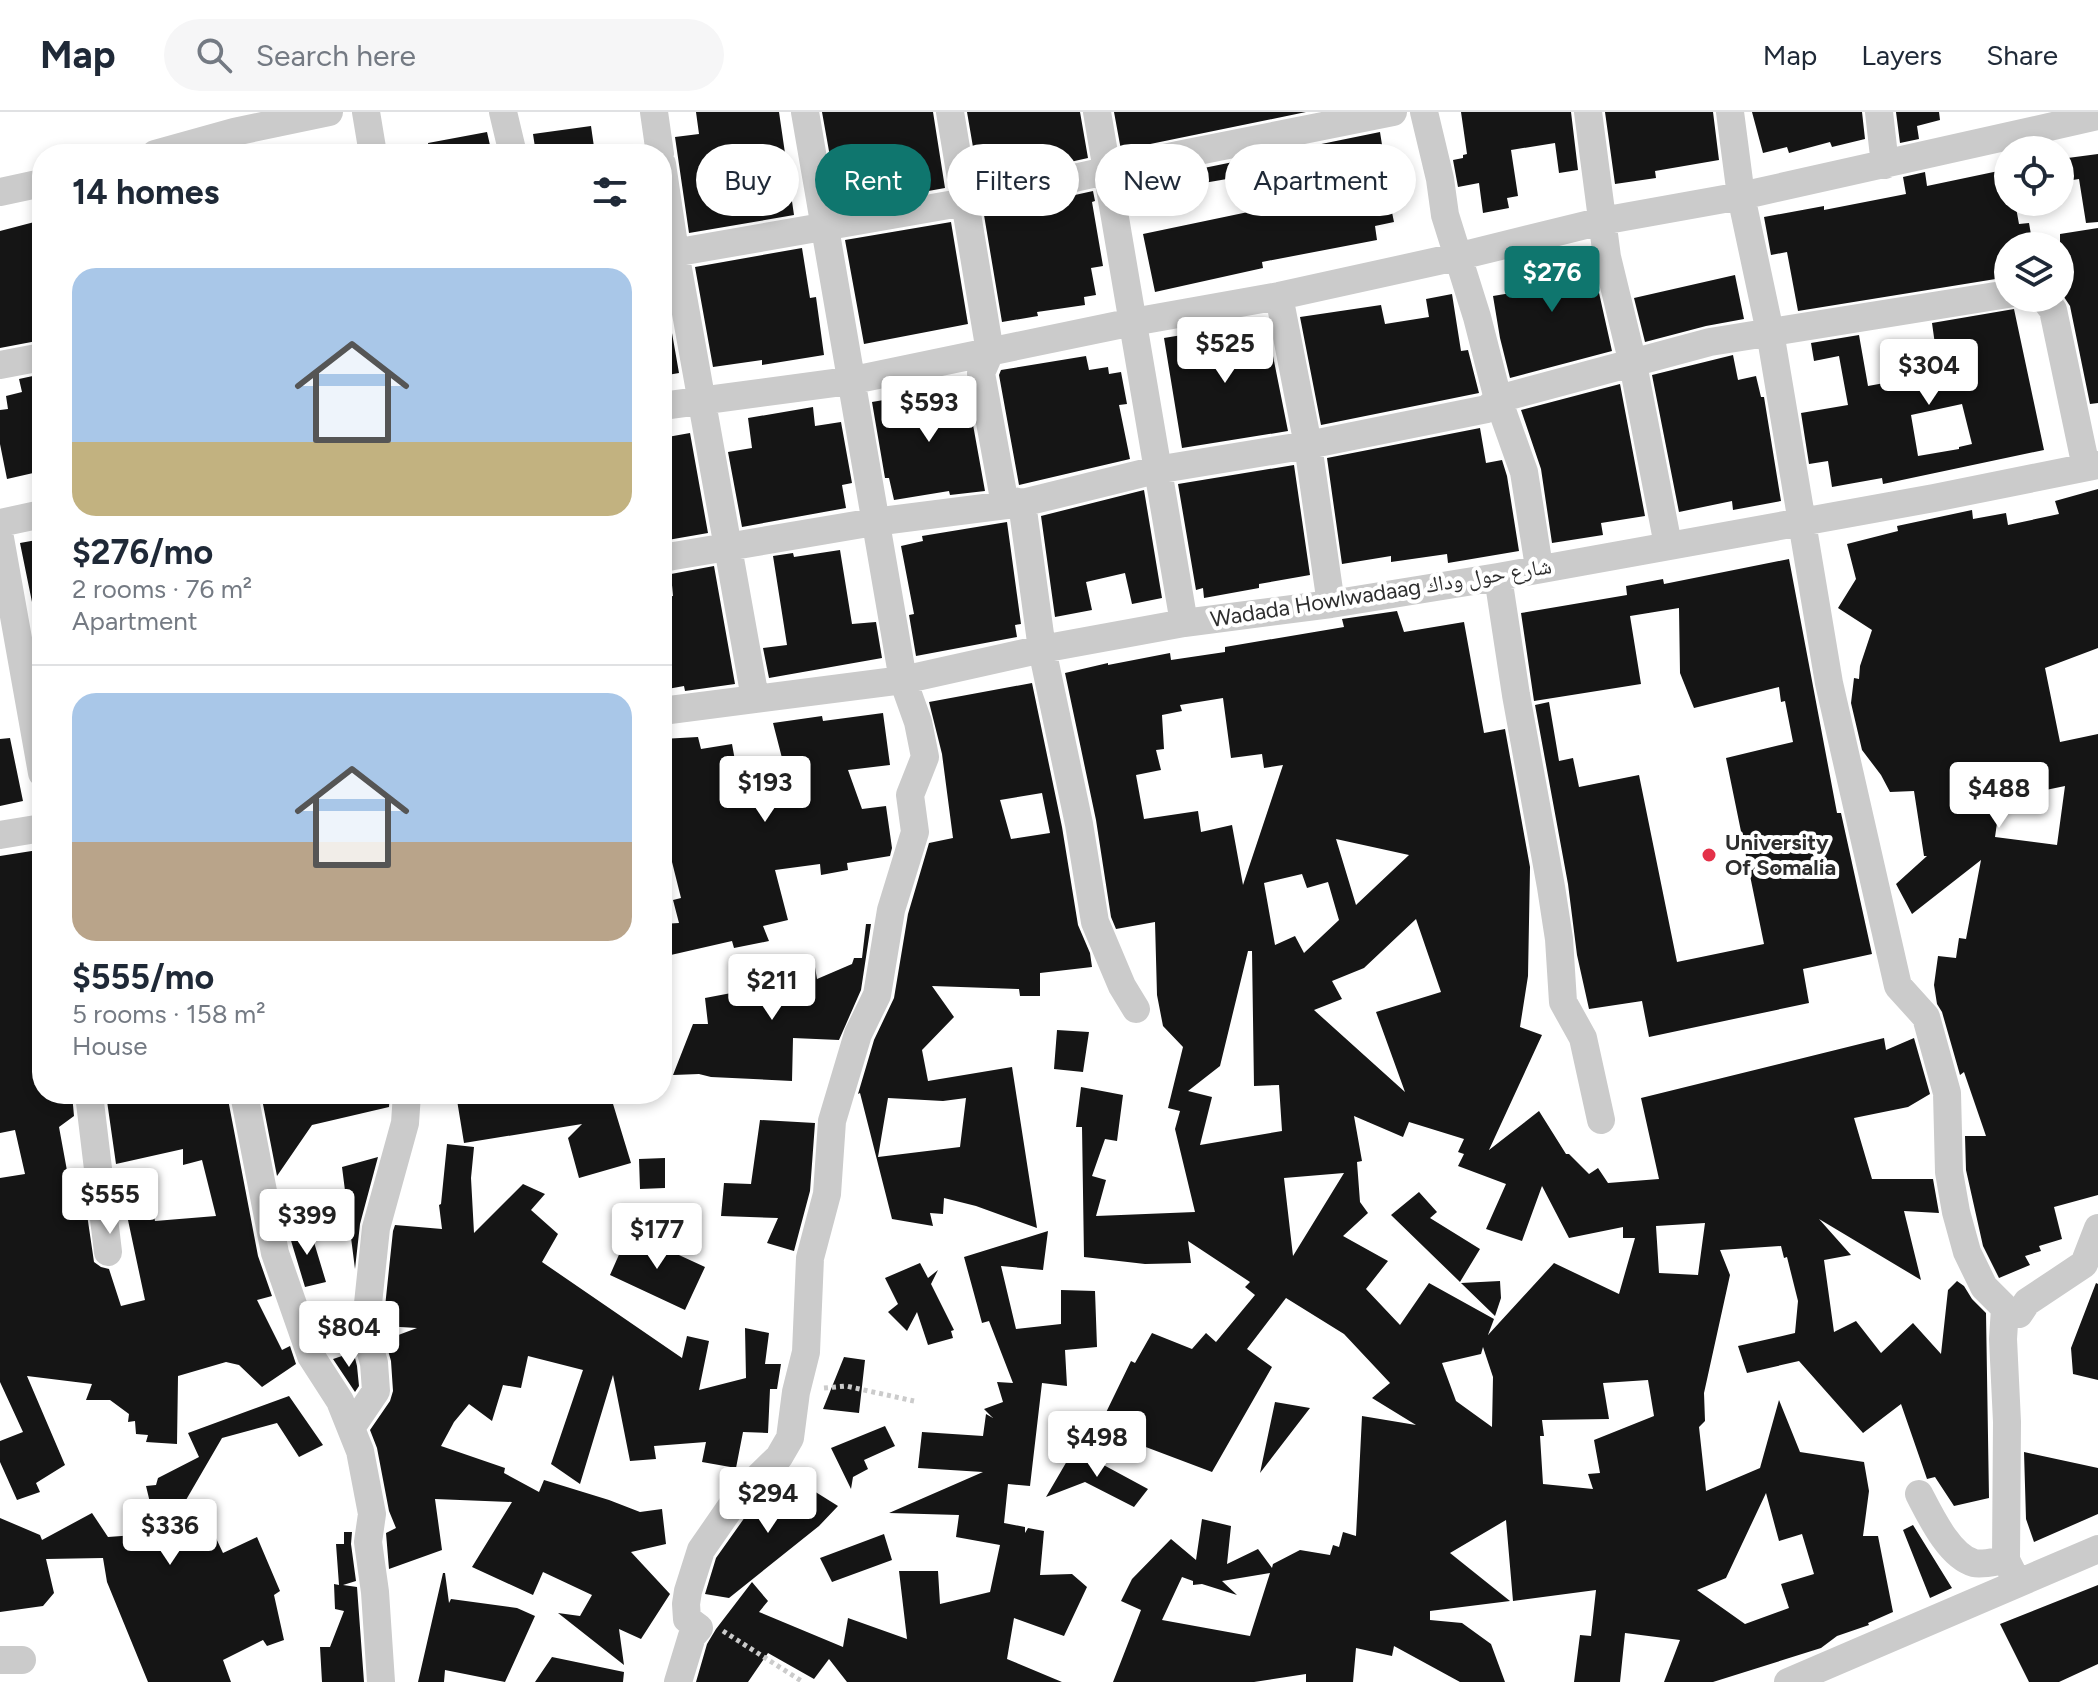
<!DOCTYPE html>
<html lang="en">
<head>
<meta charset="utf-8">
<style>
  :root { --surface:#fff; --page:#f6f6f7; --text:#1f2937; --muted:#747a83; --line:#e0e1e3; --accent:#0f766e }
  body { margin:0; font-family:Figtree,"Noto Naskh Arabic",sans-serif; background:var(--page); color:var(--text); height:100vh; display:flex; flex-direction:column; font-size:30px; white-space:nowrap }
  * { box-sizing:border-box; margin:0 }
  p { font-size:26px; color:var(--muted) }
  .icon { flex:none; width:44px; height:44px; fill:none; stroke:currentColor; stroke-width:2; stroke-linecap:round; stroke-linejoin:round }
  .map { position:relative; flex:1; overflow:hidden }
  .panel { position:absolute; left:32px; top:32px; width:640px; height:960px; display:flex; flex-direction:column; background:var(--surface); border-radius:32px; box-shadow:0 4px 12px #0003 }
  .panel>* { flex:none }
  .guide { position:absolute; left:696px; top:32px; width:760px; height:72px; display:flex; gap:16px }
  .buttons { position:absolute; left:1994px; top:24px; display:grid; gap:16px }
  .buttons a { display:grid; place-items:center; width:80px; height:80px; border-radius:50%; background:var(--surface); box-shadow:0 4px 12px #0003; font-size:40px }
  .price { position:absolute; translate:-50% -68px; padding:0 18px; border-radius:8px; background:#fff; color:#222; font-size:26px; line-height:52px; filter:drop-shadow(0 2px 4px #0008) }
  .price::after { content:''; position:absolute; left:50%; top:48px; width:24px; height:18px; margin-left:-12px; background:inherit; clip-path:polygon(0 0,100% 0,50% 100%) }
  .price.active { background:var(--accent); color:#fff }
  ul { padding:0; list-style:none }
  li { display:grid; align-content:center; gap:16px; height:424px; padding:0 40px }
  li+li { border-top:2px solid var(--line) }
  li span { display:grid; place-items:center; height:248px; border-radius:24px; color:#555 }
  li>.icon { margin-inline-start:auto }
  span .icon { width:144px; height:144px; fill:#fffc; stroke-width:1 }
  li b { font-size:34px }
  h2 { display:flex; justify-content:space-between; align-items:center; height:96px; padding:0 40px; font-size:34px }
  .chip { padding:0 28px; border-radius:36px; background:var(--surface); box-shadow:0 4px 12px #0003; font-size:28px; line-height:72px }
  .chip.active { background:var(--accent); color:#fff }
  header { display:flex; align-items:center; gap:48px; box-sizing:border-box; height:112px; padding:0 40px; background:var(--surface); border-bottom:2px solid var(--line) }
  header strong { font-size:38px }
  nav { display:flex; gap:44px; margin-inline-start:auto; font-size:28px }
  .search { width:560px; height:72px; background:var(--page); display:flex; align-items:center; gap:20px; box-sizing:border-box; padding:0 28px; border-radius:44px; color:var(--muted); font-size:30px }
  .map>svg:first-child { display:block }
  .building { fill:#151515; fill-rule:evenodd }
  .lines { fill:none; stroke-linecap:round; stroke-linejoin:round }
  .path { stroke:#cbcbcb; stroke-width:5; stroke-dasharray:4 4; stroke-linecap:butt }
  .minor { stroke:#cbcbcb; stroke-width:28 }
  .poi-dot { fill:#e43149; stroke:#fff; stroke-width:3 }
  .labels { text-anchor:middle; stroke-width:8; stroke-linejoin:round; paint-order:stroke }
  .street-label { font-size:22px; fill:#2e2e2e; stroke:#fff }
  .poi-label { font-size:22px; font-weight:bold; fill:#2e2e2e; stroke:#fff; text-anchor:start }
</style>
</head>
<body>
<header>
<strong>Map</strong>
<div class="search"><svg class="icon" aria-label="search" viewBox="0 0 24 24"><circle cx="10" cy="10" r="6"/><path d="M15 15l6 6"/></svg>Search here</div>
<nav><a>Map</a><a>Layers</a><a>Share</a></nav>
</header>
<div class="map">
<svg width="2098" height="1570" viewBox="0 0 2098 1570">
  <rect width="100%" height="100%" fill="#fff"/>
  <path class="building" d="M696,0H779L794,103L689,121L675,25L699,22Z
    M822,0H933L945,76L839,95Z
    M967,0H1080L1088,46L1052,54L1047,33L1008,40L1012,62L979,70Z
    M1114,0H1306L1121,38Z
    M1461,0H1571L1578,58L1559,61L1555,31L1511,38L1518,84L1507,86L1509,96L1483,101L1479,71L1458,75L1453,48L1463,46V43L1467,42Z
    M1605,0H1713L1719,48L1655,59L1656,66L1615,72Z
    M1752,0H1862L1865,27L1832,35L1830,30L1789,41L1787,35L1763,41Z
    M1896,0H1939L1940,8L1917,14L1919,27L1900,31Z
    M591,14L595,42H536L533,22Z
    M487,20L492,42H429L428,31Z
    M1380,20L1388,71H1386L1394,110L1375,114L1377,128L1262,150L1263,156L1155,180L1143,122L1286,92L1279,58L1128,84L1126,72Z
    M2098,42V110L2086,111L2079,67L2060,70V47Z
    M2008,57V90H2015L2019,112L2029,111L2033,134H2008V165L1798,199L1787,140L1771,143L1764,105L1824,94V98L1906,82L1903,65L1925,60L1927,74Z
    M1093,79L1095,89L1092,90L1103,154L1091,156L1096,183L1084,185L1085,193L1037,200L1038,204L1002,210L984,103Z
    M42,108V228L0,236V119Z
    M951,110L968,212L864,232L845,128Z
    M2098,116V291L2090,292L2070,194L2060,179V122Z
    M802,136L810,186L816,185L824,243L762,253V248L713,255L695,155Z
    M1589,136L1612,239L1510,266L1500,226L1493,184L1523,179L1518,148Z
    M1735,163L1744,207L1706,214L1645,230L1634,186Z
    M662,164L679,261L662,264Z
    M1452,182L1461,239L1468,238L1479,281L1321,313L1300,205L1381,193L1385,212L1429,205L1426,187Z
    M2014,197L2044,338L1883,372L1882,366L1832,375L1828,349L1809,352L1801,301L1848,293L1839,244L1814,249L1811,231L1859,223L1868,274L1939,261L1932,211ZM1962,292L1972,332L1959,335V337L1918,344L1911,303Z
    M1266,209L1288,319L1182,336L1164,226Z
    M1733,243L1738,268L1756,264L1761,285H1764L1781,389L1733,398L1732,389L1679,400L1652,263Z
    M1086,244L1089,258L1108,255L1109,262L1121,260L1127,292L1119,293L1130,347L1019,373L999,263L1001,258Z
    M42,262V359L7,367L0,332V298L8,297L6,284L22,280L19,267Z
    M1620,272L1645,404L1601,411L1603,423L1552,431L1541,357L1521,298Z
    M966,274L985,379L950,383L949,379L894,388L889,366H885L872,290Z
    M813,295L815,314L841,310L852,371L842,373L846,396L742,415L728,340L752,336L748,306Z
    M1480,316L1486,351L1502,348L1507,364L1519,439L1448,451L1447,442L1391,450V444L1342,452L1327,346Z
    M690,321L708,421L662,429V326Z
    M1294,353L1310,463L1259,472V476L1204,486L1203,476L1196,478L1178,372Z
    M2098,377V536L2045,556L2060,630L2098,622V1083L2054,1095L2062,1127L2039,1134L2041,1139L2025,1144L2030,1153L1999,1166L1983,1134L1966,1058L1965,1024H1986L1964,960L1960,963L1942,900L1937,892L1934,873L1938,844L1956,846L1959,826L1966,827L1981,748L1912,802L1896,772L1927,744H1924L1914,679L1890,680L1881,663L1862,638L1851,591L1854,566L1859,567L1860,554L1872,518L1838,496L1856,467L1847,432L1898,419L1897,414L1972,398L1973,407L2006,401L2008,413L2059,402L2055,389ZM2039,669L2041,679L2065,674L2057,733L1995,725L2002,676Z
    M1144,378L1162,486L1132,492L1125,461L1086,470L1092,498L1055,505L1041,404Z
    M1007,410L1021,512L1015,513L1017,525L916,544L909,503L914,502L901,434L923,429L922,424Z
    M42,427V489L32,490L20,431Z
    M840,438L852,512L876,510L882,546L769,566L763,536L787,533L773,444L793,441L794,445Z
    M1789,447L1837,701H1841L1872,842L1803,857L1809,891L1649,925L1642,889L1589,897L1577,843L1568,772L1535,593L1549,590L1559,649L1573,646L1579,675L1639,663L1677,850L1764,832L1726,646L1793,630L1785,589L1781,590L1779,575L1694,596L1680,561L1679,496L1630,504L1641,572L1534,589L1521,501L1627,483L1626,474L1663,467L1664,472Z
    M714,454L735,572L685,579L684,574L662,578V485L673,484L671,462Z
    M1397,499L1404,520L1464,510L1484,621L1505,617L1530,755L1528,864L1520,915L1542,923L1489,1038L1539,999L1566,1042H1569L1589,1062L1598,1056L1608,1071L1659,1067L1641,986L1884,926L1886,938L1914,926L1930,982L1908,995L1854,1006L1872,1067H1933L1939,1101L1904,1099L1921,1168L1819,1107L1851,1143L1824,1148L1834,1220L1856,1209L1881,1241L1913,1211L1941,1242L1948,1178L1957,1169L1964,1174L1972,1187L1986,1201L1989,1386L1954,1394L1935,1365L1927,1367L1901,1292L1863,1321L1799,1249L1747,1261L1738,1234L1795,1221L1798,1189L1787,1145L1784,1146L1781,1134L1720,1138L1730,1163L1704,1281L1705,1309L1699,1315L1706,1379L1760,1356L1779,1288L1800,1340L1864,1350L1869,1379L1863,1424H1878L1893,1500L1868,1511L1869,1513L1837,1524L1821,1536L1713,1570H1664L1680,1528L1625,1521L1620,1570H1574L1580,1523L1591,1524L1596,1478L1513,1489L1506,1408L1450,1441L1510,1489L1430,1499V1508L1462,1511L1491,1532L1505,1570H1460L1394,1534L1392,1544L1356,1536L1353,1570H1306V1562L1254,1570H1113L1141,1498L1121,1489L1132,1467L1171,1427L1196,1448L1202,1407L1231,1414L1227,1452L1258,1437L1272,1456L1273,1452L1300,1438L1330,1443L1333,1433L1339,1435L1343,1420L1356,1424L1362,1304L1416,1313L1372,1286L1390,1271L1344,1222L1286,1186L1247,1237L1272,1255L1212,1360L1098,1317L1131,1249L1135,1251L1152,1221L1192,1237L1206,1221L1216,1230L1255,1183L1245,1175L1250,1170L1188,1129L1191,1151L1145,1152L1084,1145L1082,1015H1076L1081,975L1123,983L1117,1029L1105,1027L1092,1064L1106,1068L1096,1104L1195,1100L1175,1017L1180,999L1168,996L1183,935L1163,914L1157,883L1155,810L1116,817L1111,805L1096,708L1065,561L1108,551V553L1170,541L1171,548L1225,540V535L1344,515L1342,507ZM1223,586L1231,646L1262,642L1264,656L1283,653L1243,773L1232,713L1201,720L1198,699L1144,707L1136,663L1161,658L1156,638L1164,637L1162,603L1182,599L1180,593ZM1336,727L1409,743L1356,793ZM1302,762L1307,776L1328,770L1339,808L1304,841L1295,824L1275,833L1264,771ZM1416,807L1441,880L1376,900L1405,980L1314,898L1342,887L1332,869L1364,856ZM1248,839H1252L1254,974L1279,973L1282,1019L1200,1033L1212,985L1188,979L1220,954ZM1354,1004L1403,1025L1409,1010L1464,1027L1458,1040L1464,1042L1458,1054L1506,1072L1486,1117L1522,1129L1542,1074L1569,1126L1623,1115V1126H1635L1619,1182L1554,1151L1488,1223L1494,1207L1429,1171L1400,1213L1366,1177L1388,1149L1343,1124L1368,1101L1360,1090L1357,1050L1362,1049ZM1344,1061L1293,1144L1284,1066ZM1705,1111L1698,1163L1659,1161L1656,1114ZM1483,1235L1493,1265L1492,1315L1456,1289L1442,1251L1481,1242ZM1648,1268L1654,1304L1594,1328L1600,1361L1588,1362L1593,1377L1543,1372L1540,1324H1544L1542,1308L1609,1307L1603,1271ZM1766,1381L1779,1429L1802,1422L1814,1462L1781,1472L1789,1496L1745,1512L1697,1478L1726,1466ZM1270,1461L1250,1524L1162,1508L1182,1465L1193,1469V1473L1202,1472L1237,1483L1222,1469Z
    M1032,571L1062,715L1078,813L1090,841L1092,855L1040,861V884H1020L1019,877L932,874L954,905L922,938L928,969L1012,955L1037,1116L976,1094L944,1086L943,1102L930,1101L933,1114L892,1107L860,981L858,982L874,928L894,886L908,802L929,731L953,726L942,642L929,590ZM1042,681L1050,721L1011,727L1000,688ZM888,986L943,989L966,986L960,1035L878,1045Z
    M883,601L890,653L848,658L862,697L886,694L892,736L890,744L847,751L848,758L821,763L820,752L775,758L788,808L763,814L769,829L734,836L732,829L662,845V812L679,811L673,788L681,786L669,738L666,706H662V627L698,625L701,637L732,632L736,654L782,646L773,611L822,604L823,609Z
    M10,626L23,689L0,694V627Z
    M38,738L42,766V982H72L74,1004L59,1015L68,1064L77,1062L84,1082L94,1150L101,1155L109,1157L121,1194L145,1188L125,1094L150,1088L155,1109L216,1104L202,1048L183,1053V1037L116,1052L106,982H227L258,1144L272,1184L257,1188L282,1238L290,1234L296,1252L262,1275L239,1253L226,1250L178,1264L177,1332L146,1330L148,1323L136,1322L135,1309L128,1310L129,1302L110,1288H86L92,1272L27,1264L65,1353L36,1371L40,1380L17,1388L0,1350V1329L23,1320L0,1270V1066L25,1062L15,1018L0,1021V744Z
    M866,812H871L861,878L839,928L793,926L792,969L711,965L699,962L673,963L693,912H708L705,886L763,875L760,860L814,849L817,867L852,852L854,846H862Z
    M1057,918L1089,920L1083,960L1054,957Z
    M261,982H390L389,995L312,1013L277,1064Z
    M456,982H610L631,1051L579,1066L568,1026L582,1012L464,1031Z
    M760,1008L815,1011L810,1079L794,1139L767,1131L778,1106L721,1104L724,1071L751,1072Z
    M447,1032L474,1035L471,1066L474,1121L523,1072L545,1082L531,1098L558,1122L542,1150L682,1246L687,1224L709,1229L699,1278L746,1266L745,1216L769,1221L765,1252H781L777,1277H770L768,1321L743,1320L736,1356L702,1350L706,1330L654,1334L656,1347L630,1349L613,1263L580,1372L551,1352L583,1258L528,1244L521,1276L503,1273L492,1309L469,1292L454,1310L441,1334L505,1356L504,1361L539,1380L544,1368L609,1388L640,1400L662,1397L666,1432L631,1440L670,1482L641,1527L619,1517L624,1553L558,1501L580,1504L592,1483L543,1460L533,1483L472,1455L512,1390L435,1387L442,1438L389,1457L386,1421L396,1416L389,1399L377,1336L370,1318L390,1289L393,1279L391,1249L385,1228L417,1216L383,1214L393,1119L395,1113L442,1117L439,1093L441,1092Z
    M378,1045L360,1112L355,1157L342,1055Z
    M665,1046V1076L640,1077L639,1047Z
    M1419,1080L1437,1100L1430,1106L1480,1137L1460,1170L1391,1103Z
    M310,1117L326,1170L305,1175L289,1122L295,1118Z
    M1048,1119L1043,1158L1001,1154L1016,1217L1061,1212V1178L1095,1179L1097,1235L1065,1238L1067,1274L1042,1271L1030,1374L1008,1372L1004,1411L1025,1415V1421L1028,1416L1044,1419L1040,1463L1072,1462L1087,1475L1064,1524L1014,1506L1007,1547L1062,1570H847L829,1547L814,1567L768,1541L748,1570H696L707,1532L716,1517L752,1470L768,1489L759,1500L843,1535L848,1506L907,1527L899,1459H938L940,1492L990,1480L1000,1433L956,1425L959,1403L889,1401L983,1360L918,1356L922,1320L983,1324L986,1302L993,1306L984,1297L1003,1290L997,1270L1013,1271L989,1209L982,1211L964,1145Z
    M629,1120L705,1155L685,1198L610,1163Z
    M920,1151L928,1166L938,1158L931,1172L954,1218L951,1219L953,1226L928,1233L917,1200L907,1219L888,1200L898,1192L885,1166Z
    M1500,1169L1501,1186L1495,1204L1461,1171Z
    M2096,1171L2098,1172V1268L2073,1262L2071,1236Z
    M348,1242H354L357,1254L359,1274L355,1280L333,1247Z
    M844,1245L865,1248L859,1301L823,1297Z
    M289,1284L323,1333L299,1345L277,1311L222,1326L179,1400L200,1392L223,1441L257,1425L280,1479L274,1483L284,1528L267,1534L263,1528L223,1548L231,1570H148L107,1470L103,1446L46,1447L54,1481L43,1494L0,1500V1406L40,1423L42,1428L92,1401L108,1425L135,1423L157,1424L159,1428L146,1374L156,1373L158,1366L199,1345L188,1321Z
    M1275,1290L1310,1296L1260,1361Z
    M885,1314L895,1334L864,1348L868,1357L853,1365L851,1377L831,1336Z
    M1074,1337L1148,1377L1134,1395L1085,1370L1046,1385Z
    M2024,1340L2098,1356V1402L2034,1430L2026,1407Z
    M790,1364L838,1394L819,1414L729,1486L705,1482L716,1446L750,1398Z
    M1913,1413L1952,1476L1930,1486L1903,1418Z
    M344,1420H352L351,1432L356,1469L343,1473L357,1475L364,1570H322L320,1535H330L344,1499L335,1497L334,1472L339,1473L336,1432H344Z
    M884,1422L892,1448L832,1470L820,1446Z
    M443,1461H445L449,1491L451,1487L517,1496L535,1504L505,1570L445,1558L444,1570H418Z
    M2098,1473V1552L2059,1570H2029L2000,1512Z
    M552,1545L624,1560L623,1570H535Z"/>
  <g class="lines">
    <path class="path" d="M824,1276L846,1274L914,1289
      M723,1519L803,1570"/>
    <path class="minor" d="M366,0L373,42
      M503,0L513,42
      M654,0L660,42
      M950,0L990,240L981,261L1004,387L1022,391L1042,537L1079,712L1095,810L1122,874L1136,897
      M1097,0L1184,511
      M1424,0L1440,67L1445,103L1477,205L1498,287L1524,360L1539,455
      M1588,0L1607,145L1633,252L1668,433
      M1730,0L1741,84L1770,220L1829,571L1898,874L1926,905L1947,981L1949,1060L1956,1100L1967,1140L1984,1175L2005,1196
      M1879,0L1885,53
      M155,42L234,20L329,0
      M662,52L675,140L755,586
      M0,80L42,71
      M662,143L966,90L1178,43L1393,0
      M1279,184L1308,333L1331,492
      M2044,186L2053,198L2086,355
      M0,253L42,245
      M662,294L849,269L1133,210L1279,184L1456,145L1602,109L1741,84L2098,4
      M0,411L42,402
      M0,426L42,661
      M662,446L874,410L1022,391L1156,358L1308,333L1487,297L1498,287L1710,230L2008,182
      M1498,465L1516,583L1551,775L1559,827L1563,890L1583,926L1601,1008
      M662,599L903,568L1042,537L1184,511L1331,492L1498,465L1934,386L2098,353
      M0,723L42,716
      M89,982L108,1140
      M244,982L275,1141L311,1244L340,1289L360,1339L372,1402L368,1430L375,1480L381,1570
      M351,1316L376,1279L374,1251L365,1220L376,1116L405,1011L407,982
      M1919,1382C1930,1403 1949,1444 1974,1451C1983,1453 1997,1449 2006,1448
      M2017,1470L2006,1448L2007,1310L2003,1227L2005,1196L2019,1202L2027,1190L2084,1152L2098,1116
      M0,1548H22
      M678,1570L692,1524L699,1516L687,1507L686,1492L688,1479L701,1438L737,1386L779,1345L790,1326L796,1280L806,1240L810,1146L827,1082L832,1009L858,922L877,883L891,798L915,720L910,683L925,645L918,610L903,568L805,0
      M1788,1570L2098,1437"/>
  </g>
  <circle class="poi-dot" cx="1709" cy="743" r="8"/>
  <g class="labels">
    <g class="street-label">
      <text transform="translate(1381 480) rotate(-9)" y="8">Wadada Howlwadaag شارع حول وداك</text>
    </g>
    <g class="poi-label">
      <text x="1725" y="738">University<tspan x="1725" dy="25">Of Somalia</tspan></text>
    </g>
  </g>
</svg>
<div class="buttons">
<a><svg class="icon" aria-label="locate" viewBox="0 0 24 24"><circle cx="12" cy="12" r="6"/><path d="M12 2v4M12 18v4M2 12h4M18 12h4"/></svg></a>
<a><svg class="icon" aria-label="layers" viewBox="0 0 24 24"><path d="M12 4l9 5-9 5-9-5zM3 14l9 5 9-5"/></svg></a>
</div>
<b class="price active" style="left:1552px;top:202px">$276</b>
<b class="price" style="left:1225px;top:273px">$525</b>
<b class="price" style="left:1929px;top:295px">$304</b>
<b class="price" style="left:929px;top:332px">$593</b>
<b class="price" style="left:765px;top:712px">$193</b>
<b class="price" style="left:1999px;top:718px">$488</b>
<b class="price" style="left:772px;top:910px">$211</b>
<b class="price" style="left:110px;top:1124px">$555</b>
<b class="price" style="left:307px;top:1145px">$399</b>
<b class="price" style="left:657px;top:1159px">$177</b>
<b class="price" style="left:349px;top:1257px">$804</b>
<b class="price" style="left:1097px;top:1367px">$498</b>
<b class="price" style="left:768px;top:1423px">$294</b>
<b class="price" style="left:170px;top:1455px">$336</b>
<div class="guide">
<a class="chip">Buy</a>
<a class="chip active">Rent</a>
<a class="chip">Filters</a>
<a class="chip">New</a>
<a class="chip">Apartment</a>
</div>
<section class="panel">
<h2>14 homes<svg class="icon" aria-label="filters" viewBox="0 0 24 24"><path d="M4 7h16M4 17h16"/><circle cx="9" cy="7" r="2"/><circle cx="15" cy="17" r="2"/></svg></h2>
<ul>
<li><span style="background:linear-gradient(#a9c7e8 70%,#c2b280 0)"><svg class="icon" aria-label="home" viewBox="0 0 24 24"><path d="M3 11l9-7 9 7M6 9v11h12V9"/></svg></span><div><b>$276/mo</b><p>2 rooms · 76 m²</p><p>Apartment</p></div></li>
<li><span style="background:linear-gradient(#a9c7e8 60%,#b9a48a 0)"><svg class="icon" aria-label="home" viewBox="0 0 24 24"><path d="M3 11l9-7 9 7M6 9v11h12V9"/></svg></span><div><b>$555/mo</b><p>5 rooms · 158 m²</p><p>House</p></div></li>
</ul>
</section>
</div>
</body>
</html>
